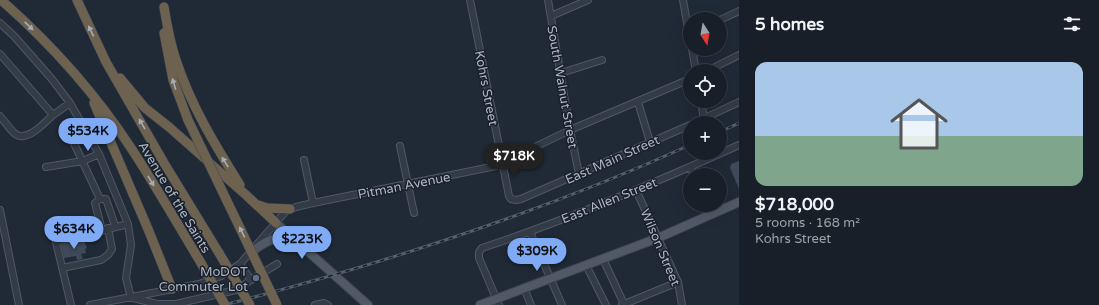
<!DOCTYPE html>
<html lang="en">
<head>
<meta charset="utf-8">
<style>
  :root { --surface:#181f28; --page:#252c34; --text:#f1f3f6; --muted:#9fa2a8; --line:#363d45; --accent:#7faaf6 }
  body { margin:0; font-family:"Varela Round",sans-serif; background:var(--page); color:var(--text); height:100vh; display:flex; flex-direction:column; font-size:15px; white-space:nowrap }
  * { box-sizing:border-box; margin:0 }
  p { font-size:13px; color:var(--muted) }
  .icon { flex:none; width:22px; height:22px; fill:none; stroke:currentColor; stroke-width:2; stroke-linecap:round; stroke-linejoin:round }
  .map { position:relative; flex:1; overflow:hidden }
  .drawer { display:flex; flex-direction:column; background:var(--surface); width:360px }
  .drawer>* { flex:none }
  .needle { width:26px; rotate:169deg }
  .controls { position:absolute; left:683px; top:12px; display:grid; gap:8px }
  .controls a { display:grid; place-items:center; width:44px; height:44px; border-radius:50%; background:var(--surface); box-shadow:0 4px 16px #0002,0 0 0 1px var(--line); font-size:20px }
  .price { position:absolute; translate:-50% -34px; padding:0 9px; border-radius:14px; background:var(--accent); color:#111; font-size:13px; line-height:26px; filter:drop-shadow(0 1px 2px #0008) }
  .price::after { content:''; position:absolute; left:50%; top:24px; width:12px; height:9px; margin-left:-6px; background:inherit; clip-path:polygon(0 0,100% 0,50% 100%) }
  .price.current { background:#222; color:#fff }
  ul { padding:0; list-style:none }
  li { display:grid; align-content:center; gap:8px; height:212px; padding:0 16px }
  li+li { border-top:1px solid var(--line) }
  li span { display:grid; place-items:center; height:124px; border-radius:12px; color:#555 }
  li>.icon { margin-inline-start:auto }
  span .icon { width:72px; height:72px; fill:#fffc; stroke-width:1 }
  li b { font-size:17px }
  h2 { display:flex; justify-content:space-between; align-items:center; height:48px; padding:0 16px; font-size:17px }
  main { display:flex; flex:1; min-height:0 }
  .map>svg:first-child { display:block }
  .building { fill:#3e4959 }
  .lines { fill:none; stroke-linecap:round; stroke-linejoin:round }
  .minor-casing { stroke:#505865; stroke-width:8 }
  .major-casing { stroke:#3c4450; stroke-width:10 }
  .highway-casing { stroke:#3e4551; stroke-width:10 }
  .minor { stroke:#333b47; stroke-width:6 }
  .major { stroke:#515967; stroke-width:8 }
  .highway { stroke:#6d6250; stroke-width:9 }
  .rail-casing { stroke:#555e6e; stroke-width:3 }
  .rail { stroke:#19202b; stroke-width:1.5; stroke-dasharray:4.5; stroke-linecap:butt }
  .highway-bridge-casing { stroke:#3e4551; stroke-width:10; stroke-linecap:butt }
  .highway-bridge { stroke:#6d6250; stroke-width:9 }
  .oneway { fill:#a7adb8 }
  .service-dot { fill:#5c6f8a; stroke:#19202b; stroke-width:1.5 }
  .labels { text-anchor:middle; stroke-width:3; stroke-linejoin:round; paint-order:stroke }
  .street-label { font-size:13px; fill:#adb5c4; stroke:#19202b }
  .poi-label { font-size:13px; fill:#adb5c4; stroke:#19202b; text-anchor:end }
</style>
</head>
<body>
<main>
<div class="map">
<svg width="739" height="305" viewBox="0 0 739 305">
  <rect width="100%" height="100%" fill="#202936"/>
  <path class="building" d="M739,161V189L730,168L731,164Z
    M84,240L87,248L85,249L86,253L81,254L83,259L77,260L76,256L64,258L61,245Z"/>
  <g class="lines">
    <defs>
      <path id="minor" d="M470,0L509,196L511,199L516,200L521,199L690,125
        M548,0L570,130L579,174
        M683,0L690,40
        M551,16L588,0
        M720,20L739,11
        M0,23L14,36L51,78L70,103L99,154L128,224L131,245L126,278L131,298
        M692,49L696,71
        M0,54L53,115L70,103
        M707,71L739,55
        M561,73L602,60
        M701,101L704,119
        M638,102L650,142
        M0,116C5,122 9,128 14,133C26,144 44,123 53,115
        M694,123L739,102
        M72,139L100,199
        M400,146L414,213
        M304,160L313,203
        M46,167L83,161L99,154
        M690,167L694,175
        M636,190L678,282L682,305
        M709,205L713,213
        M0,210L19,305
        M102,230L95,203L100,199H106L115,226
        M530,232L562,305
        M603,259L624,304
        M586,265L606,305
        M62,268L101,260L108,255L112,249L108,228
        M251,280L277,264
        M524,288L531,305
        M133,298L157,304H176L236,290L251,280L240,264
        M71,305L56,242L128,224
        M90,305L199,284L221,276L240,264L286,211L296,207L313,203L496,166L570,130L690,79
        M315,305L324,303L328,305
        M499,305L479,258V252L482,248C570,219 655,183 739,145
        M622,305L678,282"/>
      <path id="major" d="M276,223L368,305
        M254,250C267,240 277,236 293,239
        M480,305L658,238L739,202"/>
      <path id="highway" d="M1,0C50,43 95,93 131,148C156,186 178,225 201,263
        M77,0L106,62L164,163L219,253
        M164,7C167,25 170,43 176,60C191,106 215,145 240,185
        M164,33L173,80L188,120
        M120,78L145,108L169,127L246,195L276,223
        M94,103L148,229L172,289
        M258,205L267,208L290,209"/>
    </defs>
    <use href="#minor" class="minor-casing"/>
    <use href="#major" class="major-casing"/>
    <use href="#highway" class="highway-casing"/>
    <use href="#minor" class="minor"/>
    <use href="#major" class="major"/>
    <use href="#highway" class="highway"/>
    <defs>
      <path id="rail" d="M720,132L739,123
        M224,305C383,264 540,213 690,145"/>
    </defs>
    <use href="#rail" class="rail-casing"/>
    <use href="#rail" class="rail"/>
    <defs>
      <path id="highway-bridge" d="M188,120L277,305
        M219,253L250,305
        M201,263L225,305"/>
    </defs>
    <use href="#highway-bridge" class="highway-bridge-casing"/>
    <use href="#highway-bridge" class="highway-bridge"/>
  </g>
  <defs><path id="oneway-solid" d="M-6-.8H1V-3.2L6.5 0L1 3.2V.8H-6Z"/></defs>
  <g class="oneway">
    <use href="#oneway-solid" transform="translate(29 26) rotate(44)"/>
    <use href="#oneway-solid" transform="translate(91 31) rotate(-116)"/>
    <use href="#oneway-solid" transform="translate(174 84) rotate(-107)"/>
    <use href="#oneway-solid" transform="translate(142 124) rotate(-120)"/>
    <use href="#oneway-solid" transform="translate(225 162) rotate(-122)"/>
    <use href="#oneway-solid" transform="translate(151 181) rotate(59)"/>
    <use href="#oneway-solid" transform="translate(242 232) rotate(-116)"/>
  </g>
  <circle class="service-dot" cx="256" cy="278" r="4"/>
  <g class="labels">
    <g class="street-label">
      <text transform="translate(563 87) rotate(80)" y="5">South Walnut Street</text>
      <text transform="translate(487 88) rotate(79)" y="5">Kohrs Street</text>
      <text transform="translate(612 159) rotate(-24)" y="5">East Main Street</text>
      <text transform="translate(404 185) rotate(-11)" y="5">Pitman Avenue</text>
      <text transform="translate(175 197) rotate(59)" y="5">Avenue of the Saints</text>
      <text transform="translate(609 200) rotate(-22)" y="5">East Allen Street</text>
      <text transform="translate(661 247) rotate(67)" y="5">Wilson Street</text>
    </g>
    <g class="poi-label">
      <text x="248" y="276">MoDOT<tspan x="248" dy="15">Commuter Lot</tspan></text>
    </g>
  </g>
</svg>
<div class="controls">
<a><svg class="needle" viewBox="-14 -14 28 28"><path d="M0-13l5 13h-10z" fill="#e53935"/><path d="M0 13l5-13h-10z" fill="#9fa2a8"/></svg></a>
<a><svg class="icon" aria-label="locate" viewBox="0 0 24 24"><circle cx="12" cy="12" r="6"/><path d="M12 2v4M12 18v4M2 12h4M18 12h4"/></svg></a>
<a>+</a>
<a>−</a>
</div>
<b class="price" style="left:88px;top:152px">$534K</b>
<b class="price current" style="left:514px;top:177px">$718K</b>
<b class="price" style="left:74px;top:250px">$634K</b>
<b class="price" style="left:302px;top:260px">$223K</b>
<b class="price" style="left:537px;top:272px">$309K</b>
</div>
<section class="drawer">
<h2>5 homes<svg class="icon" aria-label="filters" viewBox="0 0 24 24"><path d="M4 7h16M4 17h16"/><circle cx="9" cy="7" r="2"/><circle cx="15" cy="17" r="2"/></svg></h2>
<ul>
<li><span style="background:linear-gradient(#a9c7e8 60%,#7fa58c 0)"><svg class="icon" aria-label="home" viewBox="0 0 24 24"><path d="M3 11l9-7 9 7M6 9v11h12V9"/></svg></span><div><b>$718,000</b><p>5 rooms · 168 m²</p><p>Kohrs Street</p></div></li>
</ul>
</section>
</main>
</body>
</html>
